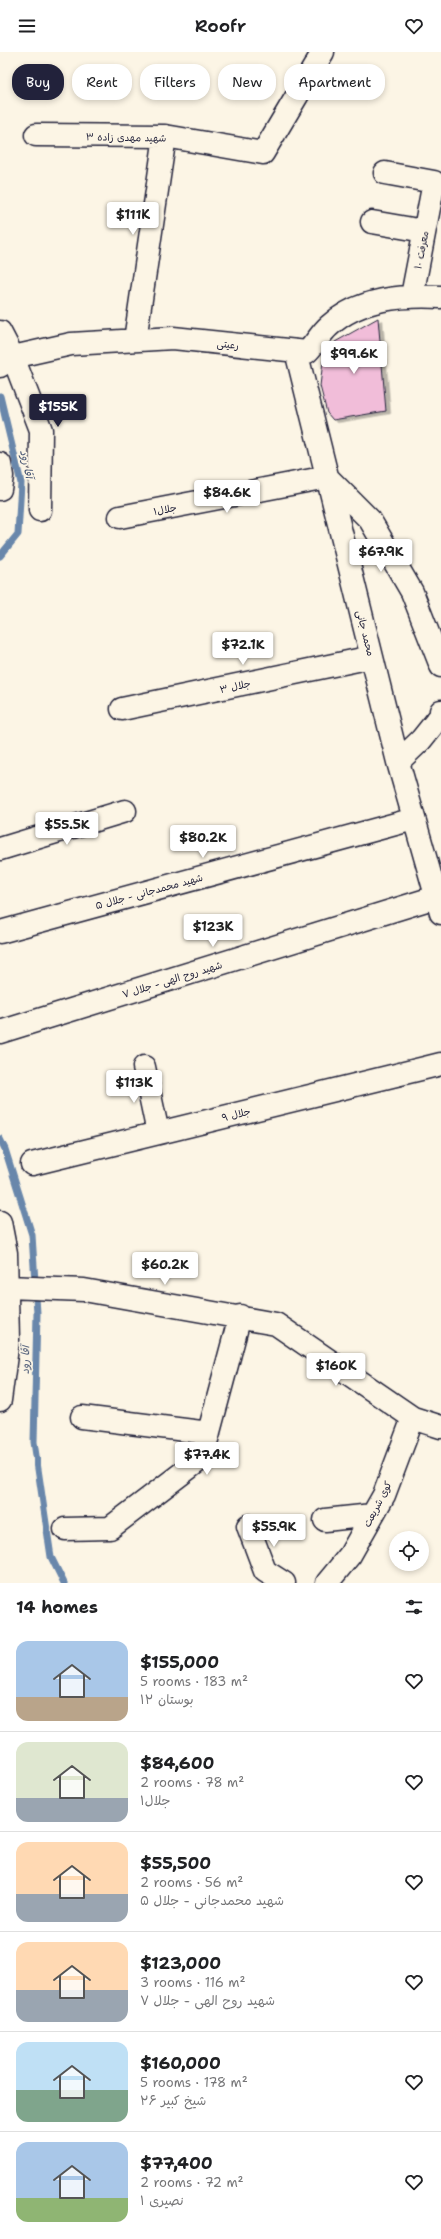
<!DOCTYPE html>
<html lang="en">
<head>
<meta charset="utf-8">
<style>
  :root { --surface:#fff; --page:#f6f6f6; --text:#202124; --muted:#757577; --line:#e0e0e0; --accent:#22223b }
  body { margin:0; font-family:"Shantell Sans","Playpen Sans Arabic",sans-serif; background:var(--page); color:var(--text); height:100vh; display:flex; flex-direction:column; font-size:15px; white-space:nowrap }
  * { box-sizing:border-box; margin:0 }
  p { font-size:13px; color:var(--muted) }
  .icon { flex:none; width:22px; height:22px; fill:none; stroke:currentColor; stroke-width:2; stroke-linecap:round; stroke-linejoin:round }
  .map { position:relative; height:1531px; overflow:hidden }
  .side { display:flex; flex-direction:column; background:var(--surface); flex:1 }
  .side>* { flex:none }
  .banner { position:absolute; left:12px; top:12px; width:417px; height:36px; display:flex; gap:8px }
  .controls { position:absolute; left:389px; top:1479px; display:grid; gap:8px }
  .controls a { display:grid; place-items:center; width:40px; height:40px; border-radius:50%; background:var(--surface); box-shadow:0 2px 6px #0003; font-size:20px }
  .price { position:absolute; translate:-50% -34px; padding:0 9px; border-radius:4px; background:#fff; color:#222; font-size:13px; line-height:26px; filter:drop-shadow(0 1px 2px #0008) }
  .price::after { content:''; position:absolute; left:50%; top:24px; width:12px; height:9px; margin-left:-6px; background:inherit; clip-path:polygon(0 0,100% 0,50% 100%) }
  .price.on { background:var(--accent); color:#fff }
  ul { padding:0; list-style:none }
  li { display:flex; align-items:center; gap:12px; height:100px; padding:0 16px }
  li+li { border-top:1px solid var(--line) }
  li span { display:grid; place-items:center; flex:none; width:112px; height:80px; border-radius:12px; color:#555 }
  li>.icon { margin-inline-start:auto }
  span .icon { width:48px; height:48px; fill:#fffc; stroke-width:1 }
  li b { font-size:17px }
  h2 { display:flex; justify-content:space-between; align-items:center; height:48px; padding:0 16px; font-size:17px }
  .chip { padding:0 14px; border-radius:16px; background:var(--surface); box-shadow:0 2px 6px #0003; font-size:14px; line-height:36px }
  .chip.on { background:var(--accent); color:#fff }
  header { display:flex; justify-content:space-between; align-items:center; height:52px; padding:0 16px; background:var(--surface); font-size:18px; font-weight:600 }
  .map>svg:first-child { display:block }
  .lines { fill:none; stroke-linecap:round; stroke-linejoin:round }
  .stream { stroke:#6987ab; stroke-width:7 }
  .building { fill:#f1bdd9; stroke:#22223b; filter:url(#shadow) }
  .street-casing { stroke:#22223b; stroke-width:25 }
  .street { stroke:#fcf5e5; stroke-width:22 }
  .labels { text-anchor:middle; stroke-width:3.5; stroke-linejoin:round; paint-order:stroke }
  .street-label { font-size:10px; fill:#22223b; stroke:#fcf5e5 }
  .water-label { font-size:11px; font-style:italic; fill:#465573; stroke:#fcf5e5 }
</style>
</head>
<body>
<header><svg class="icon" aria-label="menu" viewBox="0 0 24 24"><path d="M4 6h16M4 12h16M4 18h16"/></svg>Roofr<svg class="icon" aria-label="heart" viewBox="0 0 24 24"><path d="M12 20l-8-8c-3-5 5-10 8-4 3-6 11-1 8 4z"/></svg></header>
<div class="map">
<svg width="441" height="1531" viewBox="0 0 441 1531">
  <defs>
    <filter id="shadow"><feDropShadow dx="4.5" dy="2.5" stdDeviation="0" flood-color="#0004"/></filter>
  </defs>
  <rect width="100%" height="100%" fill="#fcf5e5"/>
  <filter id="ink" filterUnits="userSpaceOnUse"><feTurbulence type="fractalNoise" baseFrequency=".025" numOctaves="2"/><feDisplacementMap in="SourceGraphic" scale="8" xChannelSelector="R" yChannelSelector="G"/><feConvolveMatrix kernelMatrix="1 2 1 2 8 2 1 2 1" color-interpolation-filters="sRGB"/></filter>
  <g filter="url(#ink)">
    <g class="lines">
      <path class="stream" d="M0,344L21,431L18,482L0,504
        M0,1087L5,1097L32,1183L37,1261L34,1390L51,1505L64,1531"/>
    </g>
    <path class="building" d="M378,266L386,359L333,368L327,361L320,334L323,309L335,290Z"/>
    <g class="lines">
      <defs>
        <path id="street" d="M36,83L165,84L263,101L323,0
          M385,121L434,130L412,244
          M372,170L424,179
          M0,280L13,305L41,378L40,458
          M135,288L165,84
          M296,299L398,710L441,861
          M0,314L13,305L71,292L173,286L307,300C315,292 321,281 329,274C359,246 403,243 441,245
          M0,412L2,424L0,437
          M120,465L327,425L370,468L412,540L441,614
          M122,657L372,605
          M398,710L421,688L441,663V659
          M0,797L125,759
          M0,880L414,767
          M0,980L436,845
          M144,1015L158,1081
          M32,1112L441,1012
          M0,1170L6,1201L8,1288L0,1348
          M7,1235L84,1238L276,1272L413,1366L441,1375
          M82,1365L209,1381
          M325,1468L372,1463
          M248,1474L265,1519L284,1531
          M65,1477L110,1476L202,1406L240,1264
          M327,1531L350,1503L384,1443L413,1366"/>
      </defs>
      <use href="#street" class="street-casing"/>
      <use href="#street" class="street"/>
    </g>
  </g>
  <g class="labels">
    <g class="street-label">
      <text transform="translate(126 85) rotate(1)" y="4">شهید مهدی زاده ۳</text>
      <text transform="translate(421 198) rotate(-79)" y="4">معرفت ۱۰</text>
      <text transform="translate(228 292) rotate(6)" y="4">رعیتی</text>
      <text transform="translate(165 457) rotate(-11)" y="4">جلال۱</text>
      <text transform="translate(366 581) rotate(76)" y="4">محمد جانی</text>
      <text transform="translate(235 634) rotate(-12)" y="4">جلال ۳</text>
      <text transform="translate(149 839) rotate(-15)" y="4">شهید محمدجانی - جلال ۵</text>
      <text transform="translate(172 927) rotate(-17)" y="4">شهید روح الهی - جلال ۷</text>
      <text transform="translate(236 1062) rotate(-14)" y="4">جلال ۹</text>
      <text transform="translate(377 1452) rotate(-63)" y="4">کوی شریعت</text>
    </g>
    <g class="water-label">
      <text transform="translate(27 412) rotate(78)" y="4">آقا رود</text>
      <text transform="translate(25 1308) rotate(-89)" y="4">آقا رود</text>
    </g>
  </g>
</svg>
<div class="controls">
<a><svg class="icon" aria-label="locate" viewBox="0 0 24 24"><circle cx="12" cy="12" r="6"/><path d="M12 2v4M12 18v4M2 12h4M18 12h4"/></svg></a>
</div>
<b class="price" style="left:133px;top:184px">$111K</b>
<b class="price" style="left:354px;top:323px">$99.6K</b>
<b class="price on" style="left:58px;top:376px">$155K</b>
<b class="price" style="left:227px;top:462px">$84.6K</b>
<b class="price" style="left:381px;top:521px">$67.9K</b>
<b class="price" style="left:243px;top:614px">$72.1K</b>
<b class="price" style="left:67px;top:794px">$55.5K</b>
<b class="price" style="left:203px;top:807px">$80.2K</b>
<b class="price" style="left:213px;top:896px">$123K</b>
<b class="price" style="left:134px;top:1052px">$113K</b>
<b class="price" style="left:165px;top:1234px">$60.2K</b>
<b class="price" style="left:336px;top:1335px">$160K</b>
<b class="price" style="left:207px;top:1424px">$77.4K</b>
<b class="price" style="left:274px;top:1496px">$55.9K</b>
<div class="banner">
<a class="chip on">Buy</a>
<a class="chip">Rent</a>
<a class="chip">Filters</a>
<a class="chip">New</a>
<a class="chip">Apartment</a>
</div>
</div>
<section class="side">
<h2>14 homes<svg class="icon" aria-label="filters" viewBox="0 0 24 24"><path d="M4 7h16M4 17h16"/><circle cx="9" cy="7" r="2"/><circle cx="15" cy="17" r="2"/></svg></h2>
<ul>
<li><span style="background:linear-gradient(#a9c7e8 70%,#b9a48a 0)"><svg class="icon" aria-label="home" viewBox="0 0 24 24"><path d="M3 11l9-7 9 7M6 9v11h12V9"/></svg></span><div><b>$155,000</b><p>5 rooms · 183 m²</p><p>بوستان ۱۲</p></div><svg class="icon" aria-label="heart" viewBox="0 0 24 24"><path d="M12 20l-8-8c-3-5 5-10 8-4 3-6 11-1 8 4z"/></svg></li>
<li><span style="background:linear-gradient(#dfe7d0 70%,#9aa5b1 0)"><svg class="icon" aria-label="home" viewBox="0 0 24 24"><path d="M3 11l9-7 9 7M6 9v11h12V9"/></svg></span><div><b>$84,600</b><p>2 rooms · 78 m²</p><p>جلال۱</p></div><svg class="icon" aria-label="heart" viewBox="0 0 24 24"><path d="M12 20l-8-8c-3-5 5-10 8-4 3-6 11-1 8 4z"/></svg></li>
<li><span style="background:linear-gradient(#ffd9b3 65%,#9aa5b1 0)"><svg class="icon" aria-label="home" viewBox="0 0 24 24"><path d="M3 11l9-7 9 7M6 9v11h12V9"/></svg></span><div><b>$55,500</b><p>2 rooms · 56 m²</p><p>شهید محمدجانی - جلال ۵</p></div><svg class="icon" aria-label="heart" viewBox="0 0 24 24"><path d="M12 20l-8-8c-3-5 5-10 8-4 3-6 11-1 8 4z"/></svg></li>
<li><span style="background:linear-gradient(#ffd9b3 60%,#9aa5b1 0)"><svg class="icon" aria-label="home" viewBox="0 0 24 24"><path d="M3 11l9-7 9 7M6 9v11h12V9"/></svg></span><div><b>$123,000</b><p>3 rooms · 116 m²</p><p>شهید روح الهی - جلال ۷</p></div><svg class="icon" aria-label="heart" viewBox="0 0 24 24"><path d="M12 20l-8-8c-3-5 5-10 8-4 3-6 11-1 8 4z"/></svg></li>
<li><span style="background:linear-gradient(#bfe0f5 60%,#7fa58c 0)"><svg class="icon" aria-label="home" viewBox="0 0 24 24"><path d="M3 11l9-7 9 7M6 9v11h12V9"/></svg></span><div><b>$160,000</b><p>5 rooms · 178 m²</p><p>شیخ کبیر ۲۶</p></div><svg class="icon" aria-label="heart" viewBox="0 0 24 24"><path d="M12 20l-8-8c-3-5 5-10 8-4 3-6 11-1 8 4z"/></svg></li>
<li><span style="background:linear-gradient(#a9c7e8 70%,#8fb573 0)"><svg class="icon" aria-label="home" viewBox="0 0 24 24"><path d="M3 11l9-7 9 7M6 9v11h12V9"/></svg></span><div><b>$77,400</b><p>2 rooms · 72 m²</p><p>نصیری ۱</p></div><svg class="icon" aria-label="heart" viewBox="0 0 24 24"><path d="M12 20l-8-8c-3-5 5-10 8-4 3-6 11-1 8 4z"/></svg></li>
</ul>
</section>
</body>
</html>
